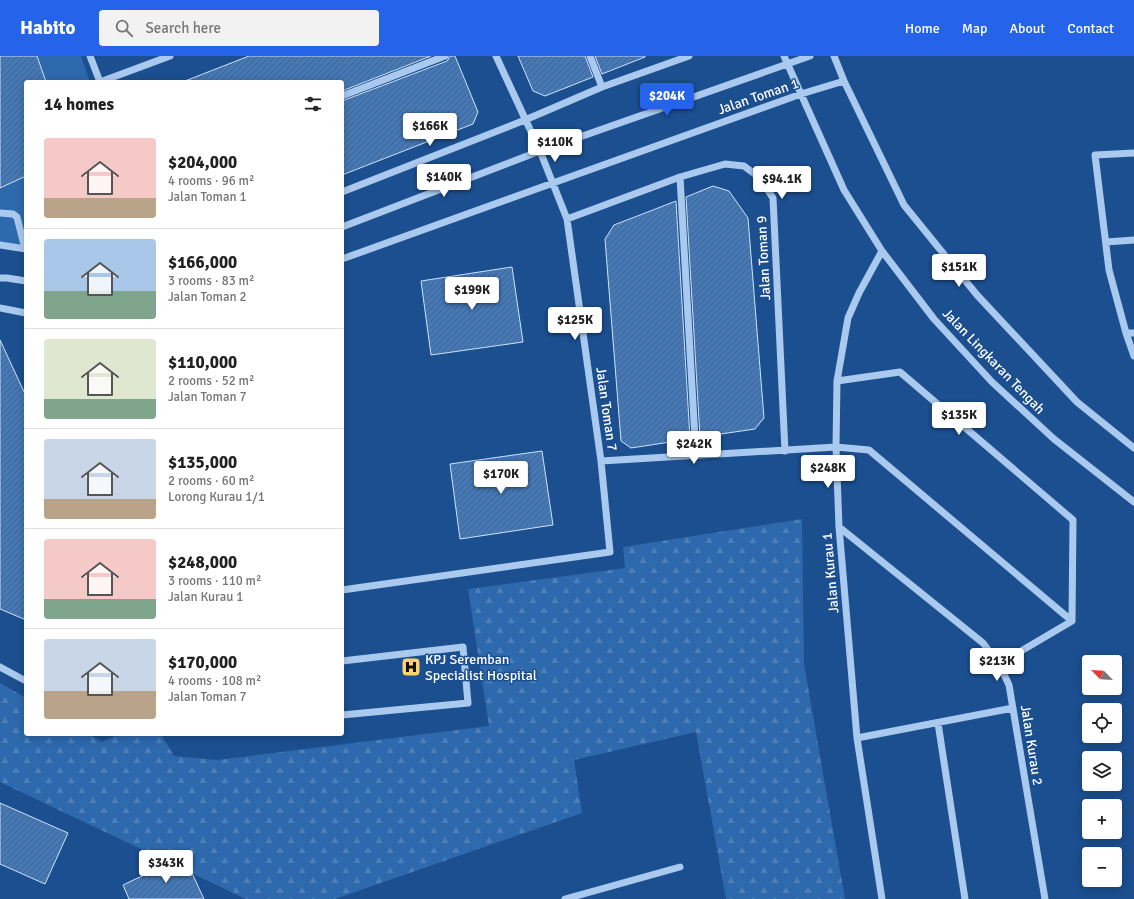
<!DOCTYPE html>
<html lang="en">
<head>
<meta charset="utf-8">
<style>
  :root { --surface:#fff; --page:#f2f2f2; --text:#222; --muted:#767676; --line:#e0e0e0; --accent:#2563eb }
  body { margin:0; font-family:Signika,sans-serif; background:var(--page); color:var(--text); height:100vh; display:flex; flex-direction:column; font-size:15px; white-space:nowrap }
  * { box-sizing:border-box; margin:0 }
  p { font-size:13px; color:var(--muted) }
  .icon { flex:none; width:22px; height:22px; fill:none; stroke:currentColor; stroke-width:2; stroke-linecap:round; stroke-linejoin:round }
  .map { position:relative; flex:1; overflow:hidden }
  .drawer { position:absolute; left:24px; top:24px; width:320px; height:656px; display:flex; flex-direction:column; background:var(--surface); border-radius:4px; box-shadow:0 2px 10px #0003 }
  .drawer>* { flex:none }
  .needle { width:26px; rotate:294deg }
  .buttons { position:absolute; left:1082px; top:599px; display:grid; gap:8px }
  .buttons a { display:grid; place-items:center; width:40px; height:40px; border-radius:4px; background:var(--surface); box-shadow:0 2px 10px #0003; font-size:20px }
  .price { position:absolute; translate:-50% -34px; padding:0 9px; border-radius:4px; background:#fff; color:#222; font-size:13px; line-height:26px; filter:drop-shadow(0 1px 2px #0008) }
  .price::after { content:''; position:absolute; left:50%; top:24px; width:12px; height:9px; margin-left:-6px; background:inherit; clip-path:polygon(0 0,100% 0,50% 100%) }
  .price.selected { background:var(--accent); color:#fff }
  ul { padding:0; list-style:none }
  li { display:flex; align-items:center; gap:12px; height:100px; padding:0 20px }
  li+li { border-top:1px solid var(--line) }
  li span { display:grid; place-items:center; flex:none; width:112px; height:80px; border-radius:4px; color:#555 }
  li>.icon { margin-inline-start:auto }
  span .icon { width:48px; height:48px; fill:#fffc; stroke-width:1 }
  li b { font-size:17px }
  h2 { display:flex; justify-content:space-between; align-items:center; height:48px; padding:0 20px; font-size:17px }
  header { display:flex; align-items:center; gap:24px; box-sizing:border-box; height:56px; padding:0 20px; background:var(--accent); color:#fff }
  header strong { font-size:19px }
  nav { display:flex; gap:22px; margin-inline-start:auto; font-size:14px }
  .search { width:280px; height:36px; background:var(--page); display:flex; align-items:center; gap:10px; box-sizing:border-box; padding:0 14px; border-radius:4px; color:var(--muted); font-size:15px }
  .map>svg:first-child { display:block }
  .forest { fill:url(#forest-firs) }
  .park { fill:#2e69ad }
  .building { fill:url(#building-hatch); stroke:#cfe3fa }
  .lines { fill:none; stroke-linecap:round; stroke-linejoin:round }
  .minor { stroke:#a9c9ee; stroke-width:7 }
  .labels { text-anchor:middle; stroke-width:3; stroke-linejoin:round; paint-order:stroke }
  .street-label { font-size:14px; fill:#fff; stroke:#1b4f8f }
  .poi-label { font-size:14px; fill:#fff; stroke:#1b4f8f; text-anchor:start }
</style>
</head>
<body>
<header>
<strong>Habito</strong>
<div class="search"><svg class="icon" aria-label="search" viewBox="0 0 24 24"><circle cx="10" cy="10" r="6"/><path d="M15 15l6 6"/></svg>Search here</div>
<nav><a>Home</a><a>Map</a><a>About</a><a>Contact</a></nav>
</header>
<div class="map">
<svg width="1134" height="843" viewBox="0 0 1134 843">
  <defs>
    <pattern id="forest-firs" width="22" height="20" patternUnits="userSpaceOnUse"><rect width="22" height="20" fill="#2e69ad"/><path d="M5 1l3.5 6h-7zM16 11l3.5 6h-7z" fill="#4d80b9"/></pattern>
    <pattern id="building-hatch" width="6" height="6" patternUnits="userSpaceOnUse"><rect width="6" height="6" fill="#4478b7"/><path d="M-1 1l2-2M0 6l6-6M5 7l2-2" fill="none" stroke="#486282"/></pattern>
  </defs>
  <rect width="100%" height="100%" fill="#1b4f8f"/>
  <path class="forest" d="M802,463L804,608L845,843H726L696,676L574,704L582,757L335,843H246L0,726V627L26,642V678H89L102,686L119,678H161L174,700L217,704L489,670L468,533L625,512L623,491Z"/>
  <path class="park" d="M37,0H81L90,26H46Z
    M26,120V189L0,187V132Z"/>
  <path class="building" d="M0,0H37L46,26H26V120L0,132Z
    M249,0H431L342,35V26H185V25Z
    M450,0H455L478,56L473,68L342,119V45L447,5Z
    M518,0H585L593,21L545,40L533,35Z
    M595,0H645V1L602,18Z
    M713,130L729,135L748,162L764,362L755,373L700,381L686,141Z
    M676,145L690,383L631,392L621,385L605,183L614,169Z
    M512,211L523,286L431,299L421,225Z
    M0,284L26,340V564L0,553Z
    M542,395L553,469L460,483L450,408Z
    M0,747L68,777L45,828L0,808Z
    M184,800L204,843H129L123,829Z"/>
  <g class="lines">
    <path class="minor" d="M90,0L100,26
      M590,0L602,31
      M784,0L844,134L882,195L934,263L992,326L1054,383L1134,446
      M834,0L844,25L904,149L977,239L1077,346L1134,392
      M100,26L170,0
      M342,40L445,0
      M1134,97L1095,99L1109,214L1126,277L1134,300
      M680,121L696,400
      M342,136L525,64L602,31L689,0
      M0,157L13,158L17,161L25,193
      M567,163L680,121L725,108L744,110L760,122L773,142L785,395
      M342,171L540,95L810,0
      M1106,186L1134,184
      M0,189L26,193
      M882,195L859,237L848,262L837,325L836,391L839,471L857,682L882,843
      M342,203L553,127L801,38L844,25
      M0,222H7L26,225
      M0,252L26,257
      M1126,277H1134
      M837,325L900,316L1073,464L1072,565L999,608
      M601,405L836,391L869,394L1072,565
      M839,471L983,587L999,608L1009,629L1045,843
      M342,534L610,496L601,405L567,163L540,95L496,0
      M342,605L463,591L468,647L342,659
      M0,611L26,625
      M938,667L965,843
      M857,682L1013,652
      M565,843L680,811"/>
  </g>
  <defs>
    <symbol id="hospital-square" viewBox="-11 -11 22 22"><rect x="-9" y="-9" width="18" height="18" rx="4" fill="#ffd166" stroke="#1b4f8f"/><path d="M-5-5h3v3.5h4V-5h3V5h-3V1.5h-4V5h-3Z" fill="#111"/></symbol>
  </defs>
  <g fill-rule="evenodd">
    <use href="#hospital-square" x="400" y="600" width="22" height="22"/>
  </g>
  <g class="labels">
    <g class="street-label">
      <text transform="translate(758 40) rotate(-19)" y="5">Jalan Toman 1</text>
      <text transform="translate(763 202) rotate(-93)" y="5">Jalan Toman 9</text>
      <text transform="translate(994 305) rotate(46)" y="5">Jalan Lingkaran Tengah</text>
      <text transform="translate(607 353) rotate(82)" y="5">Jalan Toman 7</text>
      <text transform="translate(830 517) rotate(-95)" y="5">Jalan Kurau 1</text>
      <text transform="translate(1032 689) rotate(81)" y="5">Jalan Kurau 2</text>
    </g>
    <g class="poi-label">
      <text x="425" y="608">KPJ Seremban<tspan x="425" dy="16">Specialist Hospital</tspan></text>
    </g>
  </g>
</svg>
<div class="buttons">
<a><svg class="needle" viewBox="-14 -14 28 28"><path d="M0-13l5 13h-10z" fill="#e53935"/><path d="M0 13l5-13h-10z" fill="#767676"/></svg></a>
<a><svg class="icon" aria-label="locate" viewBox="0 0 24 24"><circle cx="12" cy="12" r="6"/><path d="M12 2v4M12 18v4M2 12h4M18 12h4"/></svg></a>
<a><svg class="icon" aria-label="layers" viewBox="0 0 24 24"><path d="M12 4l9 5-9 5-9-5zM3 14l9 5 9-5"/></svg></a>
<a>+</a>
<a>−</a>
</div>
<b class="price selected" style="left:667px;top:61px">$204K</b>
<b class="price" style="left:430px;top:91px">$166K</b>
<b class="price" style="left:555px;top:107px">$110K</b>
<b class="price" style="left:444px;top:142px">$140K</b>
<b class="price" style="left:782px;top:144px">$94.1K</b>
<b class="price" style="left:959px;top:232px">$151K</b>
<b class="price" style="left:472px;top:255px">$199K</b>
<b class="price" style="left:575px;top:285px">$125K</b>
<b class="price" style="left:959px;top:380px">$135K</b>
<b class="price" style="left:694px;top:409px">$242K</b>
<b class="price" style="left:828px;top:433px">$248K</b>
<b class="price" style="left:501px;top:439px">$170K</b>
<b class="price" style="left:997px;top:626px">$213K</b>
<b class="price" style="left:166px;top:828px">$343K</b>
<section class="drawer">
<h2>14 homes<svg class="icon" aria-label="filters" viewBox="0 0 24 24"><path d="M4 7h16M4 17h16"/><circle cx="9" cy="7" r="2"/><circle cx="15" cy="17" r="2"/></svg></h2>
<ul>
<li><span style="background:linear-gradient(#f6c9c9 75%,#b9a48a 0)"><svg class="icon" aria-label="home" viewBox="0 0 24 24"><path d="M3 11l9-7 9 7M6 9v11h12V9"/></svg></span><div><b>$204,000</b><p>4 rooms · 96 m²</p><p>Jalan Toman 1</p></div></li>
<li><span style="background:linear-gradient(#a9c7e8 65%,#7fa58c 0)"><svg class="icon" aria-label="home" viewBox="0 0 24 24"><path d="M3 11l9-7 9 7M6 9v11h12V9"/></svg></span><div><b>$166,000</b><p>3 rooms · 83 m²</p><p>Jalan Toman 2</p></div></li>
<li><span style="background:linear-gradient(#dfe7d0 75%,#7fa58c 0)"><svg class="icon" aria-label="home" viewBox="0 0 24 24"><path d="M3 11l9-7 9 7M6 9v11h12V9"/></svg></span><div><b>$110,000</b><p>2 rooms · 52 m²</p><p>Jalan Toman 7</p></div></li>
<li><span style="background:linear-gradient(#c9d6e8 75%,#b9a48a 0)"><svg class="icon" aria-label="home" viewBox="0 0 24 24"><path d="M3 11l9-7 9 7M6 9v11h12V9"/></svg></span><div><b>$135,000</b><p>2 rooms · 60 m²</p><p>Lorong Kurau 1/1</p></div></li>
<li><span style="background:linear-gradient(#f6c9c9 75%,#7fa58c 0)"><svg class="icon" aria-label="home" viewBox="0 0 24 24"><path d="M3 11l9-7 9 7M6 9v11h12V9"/></svg></span><div><b>$248,000</b><p>3 rooms · 110 m²</p><p>Jalan Kurau 1</p></div></li>
<li><span style="background:linear-gradient(#c9d6e8 65%,#b9a48a 0)"><svg class="icon" aria-label="home" viewBox="0 0 24 24"><path d="M3 11l9-7 9 7M6 9v11h12V9"/></svg></span><div><b>$170,000</b><p>4 rooms · 108 m²</p><p>Jalan Toman 7</p></div></li>
</ul>
</section>
</div>
</body>
</html>
